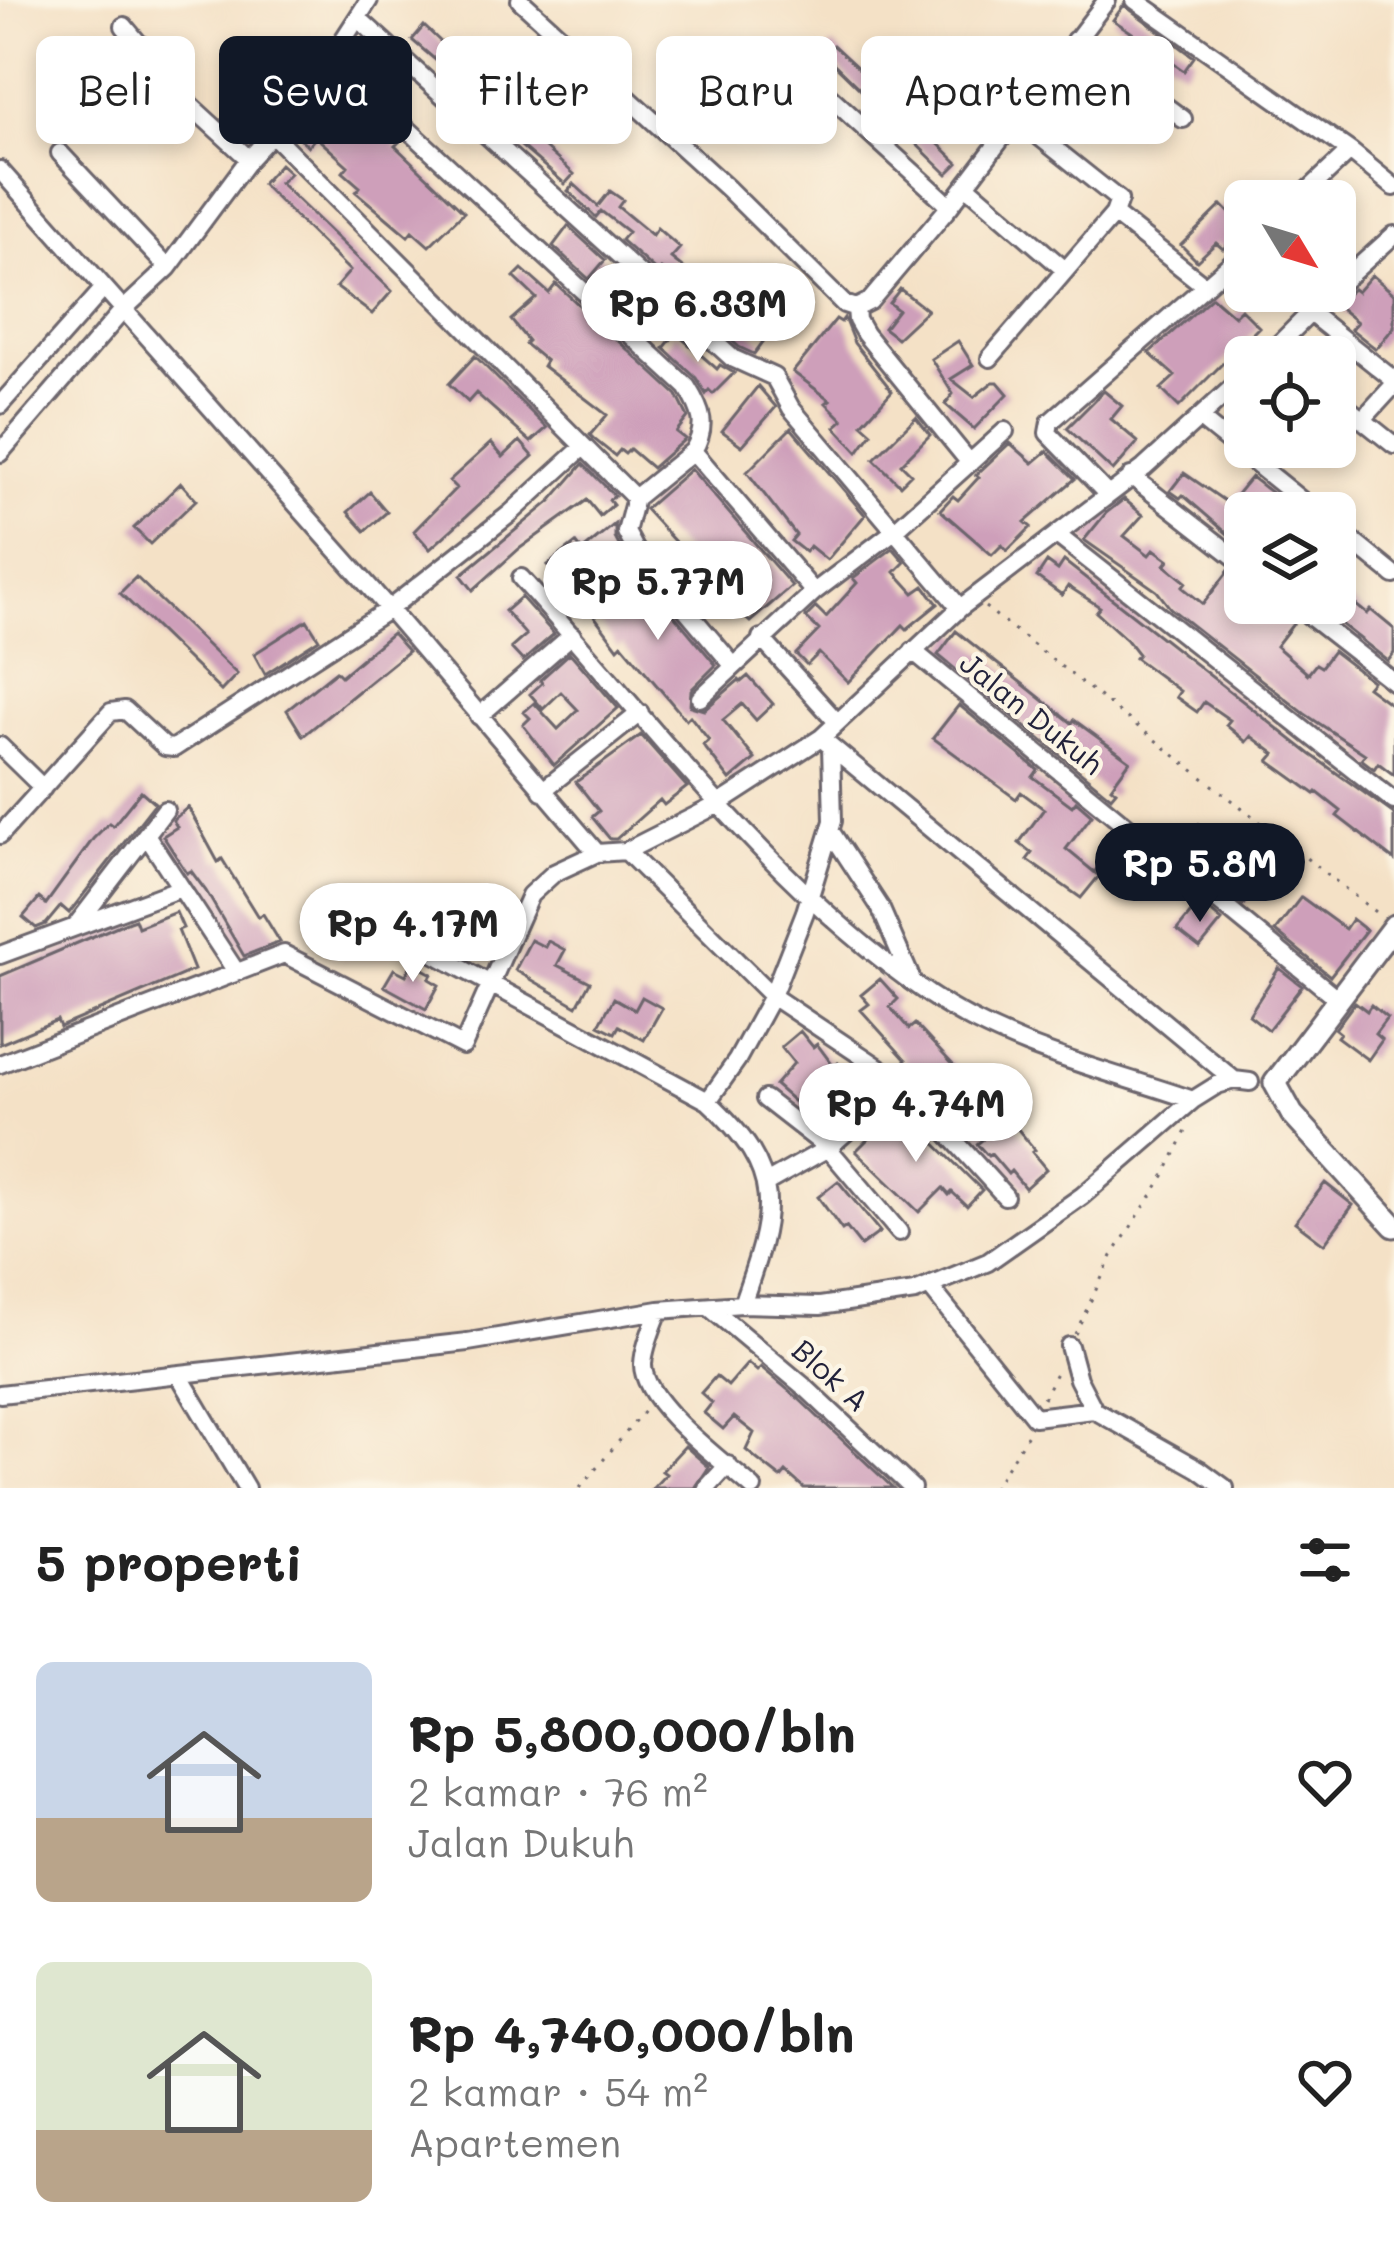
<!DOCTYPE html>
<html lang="id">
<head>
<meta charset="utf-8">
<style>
  :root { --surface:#fff; --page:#f6f6f6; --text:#222; --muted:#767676; --accent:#111827 }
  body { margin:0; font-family:Mali,sans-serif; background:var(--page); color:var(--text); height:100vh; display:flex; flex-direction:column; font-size:45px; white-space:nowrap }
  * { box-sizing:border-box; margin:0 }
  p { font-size:39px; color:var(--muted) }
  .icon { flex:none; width:66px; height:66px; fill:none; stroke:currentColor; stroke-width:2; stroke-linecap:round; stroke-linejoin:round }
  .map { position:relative; height:1488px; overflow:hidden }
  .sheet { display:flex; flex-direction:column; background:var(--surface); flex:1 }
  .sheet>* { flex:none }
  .top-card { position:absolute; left:36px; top:36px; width:1323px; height:108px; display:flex; gap:24px }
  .needle { width:78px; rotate:128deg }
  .buttons { position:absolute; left:1224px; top:180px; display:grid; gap:24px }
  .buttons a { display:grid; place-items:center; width:132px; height:132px; border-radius:18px; background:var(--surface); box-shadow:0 6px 18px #0003; font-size:60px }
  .price { position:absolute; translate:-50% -102px; padding:0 27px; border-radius:42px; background:#fff; color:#222; font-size:39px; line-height:78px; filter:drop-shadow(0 3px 6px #0008) }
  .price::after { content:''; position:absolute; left:50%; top:72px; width:36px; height:27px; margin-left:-18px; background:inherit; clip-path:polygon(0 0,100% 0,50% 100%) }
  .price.active { background:var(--accent); color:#fff }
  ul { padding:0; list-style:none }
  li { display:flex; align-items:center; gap:36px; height:300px; padding:0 36px }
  li span { display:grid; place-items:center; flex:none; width:336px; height:240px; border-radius:18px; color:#555 }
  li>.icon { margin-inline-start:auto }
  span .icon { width:144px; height:144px; fill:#fffc; stroke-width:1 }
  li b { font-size:51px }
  h2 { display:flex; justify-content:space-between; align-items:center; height:144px; padding:0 36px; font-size:51px }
  .chip { padding:0 42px; border-radius:18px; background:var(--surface); box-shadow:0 6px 18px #0003; font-size:42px; line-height:108px }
  .chip.active { background:var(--accent); color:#fff }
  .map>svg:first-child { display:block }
  .building { fill:#ce9fba }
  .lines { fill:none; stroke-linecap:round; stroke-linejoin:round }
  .minor-casing { stroke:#6c656c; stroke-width:22 }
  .tertiary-casing { stroke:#6c656c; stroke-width:27 }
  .path { stroke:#6c656c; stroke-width:3; stroke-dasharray:3 9; stroke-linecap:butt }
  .minor { stroke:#fff; stroke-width:16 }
  .tertiary { stroke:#fff; stroke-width:21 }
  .labels { text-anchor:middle; stroke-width:9; stroke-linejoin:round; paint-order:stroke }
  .street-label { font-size:30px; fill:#22223b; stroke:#fcf5e5 }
</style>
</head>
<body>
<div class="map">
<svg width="1394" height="1488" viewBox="0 0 1394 1488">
  <rect width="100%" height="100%" fill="#fcf5e5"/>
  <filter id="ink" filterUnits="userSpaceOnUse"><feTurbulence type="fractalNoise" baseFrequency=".00833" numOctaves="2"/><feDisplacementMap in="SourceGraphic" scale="24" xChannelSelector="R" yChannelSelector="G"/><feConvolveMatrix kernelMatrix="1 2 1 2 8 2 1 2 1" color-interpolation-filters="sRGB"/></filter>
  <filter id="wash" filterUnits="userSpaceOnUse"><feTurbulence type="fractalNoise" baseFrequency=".004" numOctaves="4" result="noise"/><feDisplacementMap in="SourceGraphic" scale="48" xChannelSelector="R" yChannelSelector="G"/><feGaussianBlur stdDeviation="2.7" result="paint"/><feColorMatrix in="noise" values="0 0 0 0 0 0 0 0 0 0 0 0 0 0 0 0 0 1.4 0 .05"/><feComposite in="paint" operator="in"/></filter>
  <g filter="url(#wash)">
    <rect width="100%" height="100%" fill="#f4e1c6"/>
    <g id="blocks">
      <path class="building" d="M1124,5L1194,57L1184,71L1164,57L1158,64L1141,52L1147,43L1113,20Z
        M424,26L479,78L466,92L456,83L459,80L412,40Z
        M833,45L887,95L895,88L928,119L921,127L958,163L947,174L824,54Z
        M338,82L361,103L358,106L399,142L395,146L464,212L429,246L412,231L408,236L356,192L360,187L343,172L348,166L316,137L308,146L299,137L332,99L327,94Z
        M517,123L574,174L565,184L507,134Z
        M280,164L290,173L280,183L392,291L372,314L336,287L350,271L262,184Z
        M574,184L598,206L610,191L623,200L618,207L652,235L657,228L680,248L671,258L721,298L718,301L740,318L737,322L763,342L754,354L739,347L691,303L695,298L681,284L661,269L658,273L621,240L628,232L601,211L596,217L568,191Z
        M1222,205L1244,228L1223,249L1216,243L1197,261L1181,245Z
        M568,226L605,260L589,279L553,246Z
        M522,269L549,293L556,284L677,395L688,417L676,432L685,439L652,468L630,449L625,454L620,450L615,456L595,440L590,435L607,415L543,366L546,361L525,344L528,341L511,320L536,298L514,277Z
        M1372,275L1394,294V327L1376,349L1351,329L1357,322L1336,305L1353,289L1357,292Z
        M900,289L927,310L897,338L884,328L898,310L889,303Z
        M1212,297L1234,316L1241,309L1259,327L1179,407L1161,389L1175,376L1149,353Z
        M844,318L854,343L892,391L862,424L872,433L858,452L835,427L843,420L826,403L830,400L793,372L836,319L841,322Z
        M676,333L717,369L720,365L734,373L713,394L709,390L706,394L696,378L664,348Z
        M958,341L973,365L951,379L974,397L993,382H998L1008,394L974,429L945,404L953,394L931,359Z
        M475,356L547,428L531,442L476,393L468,402L449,384Z
        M758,386L776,407L742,446L722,431Z
        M1104,391L1122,406L1111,419L1138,442L1113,471L1067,428Z
        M916,417L930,435L901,464L911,474L900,485L874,459Z
        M791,428L865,515L827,560L810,546L805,552L791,541L796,535L747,472Z
        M520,441L533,456L430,549L414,531L456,488L449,481L491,443L503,457Z
        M1010,443L1033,463L1047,451L1075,479L1025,522L1031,527L1007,551L1002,545L992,555L940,510L953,496L958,500L979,477L976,475Z
        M583,464L615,496L609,500L613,505L600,516L587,500L519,549L473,590L461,575L551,501Z
        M691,469L792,586L750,622L719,594L714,600L699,586L708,578L645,509Z
        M1184,473L1229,504L1251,477L1282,501L1273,513H1245V549L1183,495L1180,498L1170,491Z
        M181,483L196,500L150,544L134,528Z
        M370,492L387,512L365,531L348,512Z
        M1124,499L1143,515L1124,536L1149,555L1154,549L1169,560L1165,565L1186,582L1182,587L1203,604L1230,569L1245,578V603H1278L1273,609L1293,624L1276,646L1308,674L1316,664L1321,667L1333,651L1372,681L1367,687L1394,707V775L1378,763L1374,769L1361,759L1365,754L1305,714L1170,608L1157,591L1084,540L1106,513Z
        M615,524V538L625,557L716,665L691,690L690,706L704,710L739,680L741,682L748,676L773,704L756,720L742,704L723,720L755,759L730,780L703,745L709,740L690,716L686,720L622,644L618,648L572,586L568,589L548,565L576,543L582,551Z
        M893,548L905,562L895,572L914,593L924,586L938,604L907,629L903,625L848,682L819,653L807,665L796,654L819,630L806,617L816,607L826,617L857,583L853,578Z
        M1064,561L1310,754L1394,814V860L1337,816L1341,811L1317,792L1315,794L1269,761L1275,754L1251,736L1246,742L1226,725L1230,720L1204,702L1197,712L1176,697L1180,691L1135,658L1138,654L1127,640L1096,612L1100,607L1068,586L1062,595L1037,577L1047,562L1058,570Z
        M136,577L237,674L221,691L120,593Z
        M1335,588L1367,614L1371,610L1394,629V653L1388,661L1315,603H1335Z
        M521,597L554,634L523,661L511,648L526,635L505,611Z
        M307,620L319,639L265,674L254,654Z
        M956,631L1072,723L1074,720L1130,761L1111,787L1116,791L1111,797L938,655Z
        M392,633L408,651L303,736L287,710L336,671L341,676Z
        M570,653L618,708L554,765L523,725L530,718L524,712L534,703L558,729L578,710L561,692L543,709L530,694L542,683L540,680Z
        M959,705L1038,770L1033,777L1072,806L1076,801L1092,815L1066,849L1099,876L1081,898L1027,860L1032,853L1019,843L1044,809L1021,792L1016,799L933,738Z
        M641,735L687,787L664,805L660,800L616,839H610L592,817L599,811L576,782Z
        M141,791L155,803L69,913L61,906L46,924L36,928L23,917L39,898L46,904L93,839L109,823L113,826Z
        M188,807L218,862L222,859L258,917L263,914L280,942L244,956L206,891L191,871L187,873L163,836L177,827L173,820Z
        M1199,824L1264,876L1243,905L1178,852Z
        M1121,838L1146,859L1121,890L1096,870Z
        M1301,897L1345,929L1352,919L1366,930L1330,976L1275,931Z
        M1200,902L1222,921L1200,948L1177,930Z
        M176,912L183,928L178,930L194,970L60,1027L57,1020L0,1044V976L129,921L135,919L138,927Z
        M531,940L545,947L548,941L565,950L557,965L590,982L577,1006L515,970Z
        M412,963L432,974L429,979L439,985L426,1009L384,986L394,969L406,975Z
        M1279,968L1302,986L1268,1030L1249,1015Z
        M880,979L898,999L890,1007L909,1029L915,1024L998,1113L1002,1110L1035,1150L1032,1152L1046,1169L1025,1188L1011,1171L1008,1174L991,1154L988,1156L977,1144L982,1140L955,1109L909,1073L902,1064L906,1060L861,1010L869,1004L861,995Z
        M642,997L662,1008L644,1040L619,1026L615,1033L599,1025L614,998L635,1010Z
        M1355,1002L1367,1011L1371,1005L1387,1018L1375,1034L1382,1040L1368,1060L1337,1037L1340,1033L1335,1029Z
        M800,1031L813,1047L817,1044L834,1067L838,1063L851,1079L859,1073L868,1088L845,1104L824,1128L775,1085L794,1063L781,1047Z
        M904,1113L982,1190L967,1206L952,1192L949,1195L943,1188L919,1212L856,1151L874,1133L878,1137Z
        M838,1181L880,1232L861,1246L846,1227L842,1230L818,1197Z
        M1325,1183L1353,1205L1324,1244L1295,1222Z
        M748,1363L757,1371L761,1367L799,1399L893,1488H804L786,1472L781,1478L758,1460L746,1450L754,1433L734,1417L723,1429L704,1413L712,1403L701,1393L716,1376L728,1386Z
        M685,1446L709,1467L695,1488H653L666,1474L662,1471Z"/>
    </g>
  </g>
  <g filter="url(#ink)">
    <use href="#blocks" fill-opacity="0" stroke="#6c656c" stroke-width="3"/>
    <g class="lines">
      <defs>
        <path id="minor" d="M520,0L728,189L844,304L856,308
          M1135,0L1350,151L1394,187
          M359,19L732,358L774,377L791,408L960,608
          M124,26L190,105L249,159
          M1075,40L1183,119
          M332,59L687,387C702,411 708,426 693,451L814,592
          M805,74L950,206
          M1016,118L1119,200L1114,214L1205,286
          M274,136L635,498L626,532L635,549L732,664
          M60,153L168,268
          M0,170L389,609L597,853
          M966,185L1065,270
          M1297,201L1350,151
          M1335,288L1394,235
          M1310,313L1394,380
          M1266,357L1332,291
          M990,358L1114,214
          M1335,398L1394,445
          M0,405L104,288
          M1199,418L1317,513
          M1362,420L1394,385
          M0,453L124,309L168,268L249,159L304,100L369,0
          M970,463L865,334L857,320L856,308L870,301L950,206L1107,0
          M1131,476L1245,565
          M1107,494L1048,433L1050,422L1245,251
          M635,498L693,451
          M1335,527L1394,575
          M1057,535L1394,801
          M521,578C650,721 771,886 930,995C1008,1048 1106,1070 1193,1100
          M1293,603L1394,682
          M761,638L837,722
          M913,651L1339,1000
          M700,698L814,592L893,532L1005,431
          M479,716L572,635
          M821,738L1234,1080
          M0,746L43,788
          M542,791L640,713
          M831,832L880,907L911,978
          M0,835L111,712L125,710L165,747L174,748L389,609L511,513L582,448
          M147,836L235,970
          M626,851L772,996L902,1083L1005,1196
          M78,923L165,810
          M409,940L708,1101C786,1174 775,1211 742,1304
          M0,955L181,888
          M0,1064L284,954L463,1046L530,895L554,873L597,853L626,851L719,804L821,738L960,608L1144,468L1245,376
          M765,1099L828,1148L899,1232
          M708,1101L737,1060L772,996L805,912L833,821L831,746
          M766,1183L828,1148L902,1083
          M930,1287L1034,1417L1094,1410L1199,1469L1225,1488
          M709,1307L807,1389L912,1488
          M659,1310C653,1327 644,1346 643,1364C642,1403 724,1462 753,1488
          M1069,1346L1078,1379L1094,1410
          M179,1375L246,1488
          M0,1394L468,1342L659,1310L742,1304L820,1306L915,1292L988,1262L1082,1196L1193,1100L1217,1085L1234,1080L1250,1082
          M707,1488L728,1465"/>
        <path id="tertiary" d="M1394,926L1275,1083L1292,1114L1394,1226"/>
      </defs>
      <use href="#minor" class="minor-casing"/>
      <use href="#tertiary" class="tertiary-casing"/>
      <path class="path" d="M985,607L1379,915
        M1075,1334L1112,1256L1164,1176L1188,1127
        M1043,1398L1058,1369
        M580,1488L644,1411
        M993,1488L1028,1434"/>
      <use href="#minor" class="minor"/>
      <use href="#tertiary" class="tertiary"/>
    </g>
  </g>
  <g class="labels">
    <g class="street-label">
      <text transform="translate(1031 714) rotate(39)" y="10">Jalan Dukuh</text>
      <text transform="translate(830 1376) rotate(42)" y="10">Blok A</text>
    </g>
  </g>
</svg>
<div class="buttons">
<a><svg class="needle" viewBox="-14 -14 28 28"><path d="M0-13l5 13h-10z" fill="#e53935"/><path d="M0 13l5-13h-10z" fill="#767676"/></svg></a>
<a><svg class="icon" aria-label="locate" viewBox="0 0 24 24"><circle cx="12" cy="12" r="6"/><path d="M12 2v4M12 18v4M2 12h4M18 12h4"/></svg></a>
<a><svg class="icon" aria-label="layers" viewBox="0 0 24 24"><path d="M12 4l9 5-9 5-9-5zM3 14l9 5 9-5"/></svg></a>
</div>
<b class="price" style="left:698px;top:365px">Rp 6.33M</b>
<b class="price" style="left:658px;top:643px">Rp 5.77M</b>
<b class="price active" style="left:1200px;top:925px">Rp 5.8M</b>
<b class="price" style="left:413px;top:985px">Rp 4.17M</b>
<b class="price" style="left:916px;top:1165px">Rp 4.74M</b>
<div class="top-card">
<a class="chip">Beli</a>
<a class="chip active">Sewa</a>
<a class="chip">Filter</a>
<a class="chip">Baru</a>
<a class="chip">Apartemen</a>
</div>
</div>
<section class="sheet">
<h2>5 properti<svg class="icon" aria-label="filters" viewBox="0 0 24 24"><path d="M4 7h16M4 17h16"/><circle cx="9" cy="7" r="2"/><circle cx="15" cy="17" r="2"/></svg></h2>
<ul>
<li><span style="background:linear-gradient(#c9d6e8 65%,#b9a48a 0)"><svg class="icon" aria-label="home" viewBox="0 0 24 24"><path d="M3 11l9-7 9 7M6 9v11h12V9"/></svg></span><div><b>Rp 5,800,000/bln</b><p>2 kamar · 76 m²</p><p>Jalan Dukuh</p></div><svg class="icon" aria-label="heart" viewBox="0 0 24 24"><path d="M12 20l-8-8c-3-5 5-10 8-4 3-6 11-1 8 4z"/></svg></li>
<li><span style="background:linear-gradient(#dfe7d0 70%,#b9a48a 0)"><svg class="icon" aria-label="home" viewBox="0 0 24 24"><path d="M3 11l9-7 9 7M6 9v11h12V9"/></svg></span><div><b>Rp 4,740,000/bln</b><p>2 kamar · 54 m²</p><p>Apartemen</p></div><svg class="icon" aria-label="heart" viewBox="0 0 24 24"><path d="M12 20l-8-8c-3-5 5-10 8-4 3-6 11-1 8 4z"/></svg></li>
</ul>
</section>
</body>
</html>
